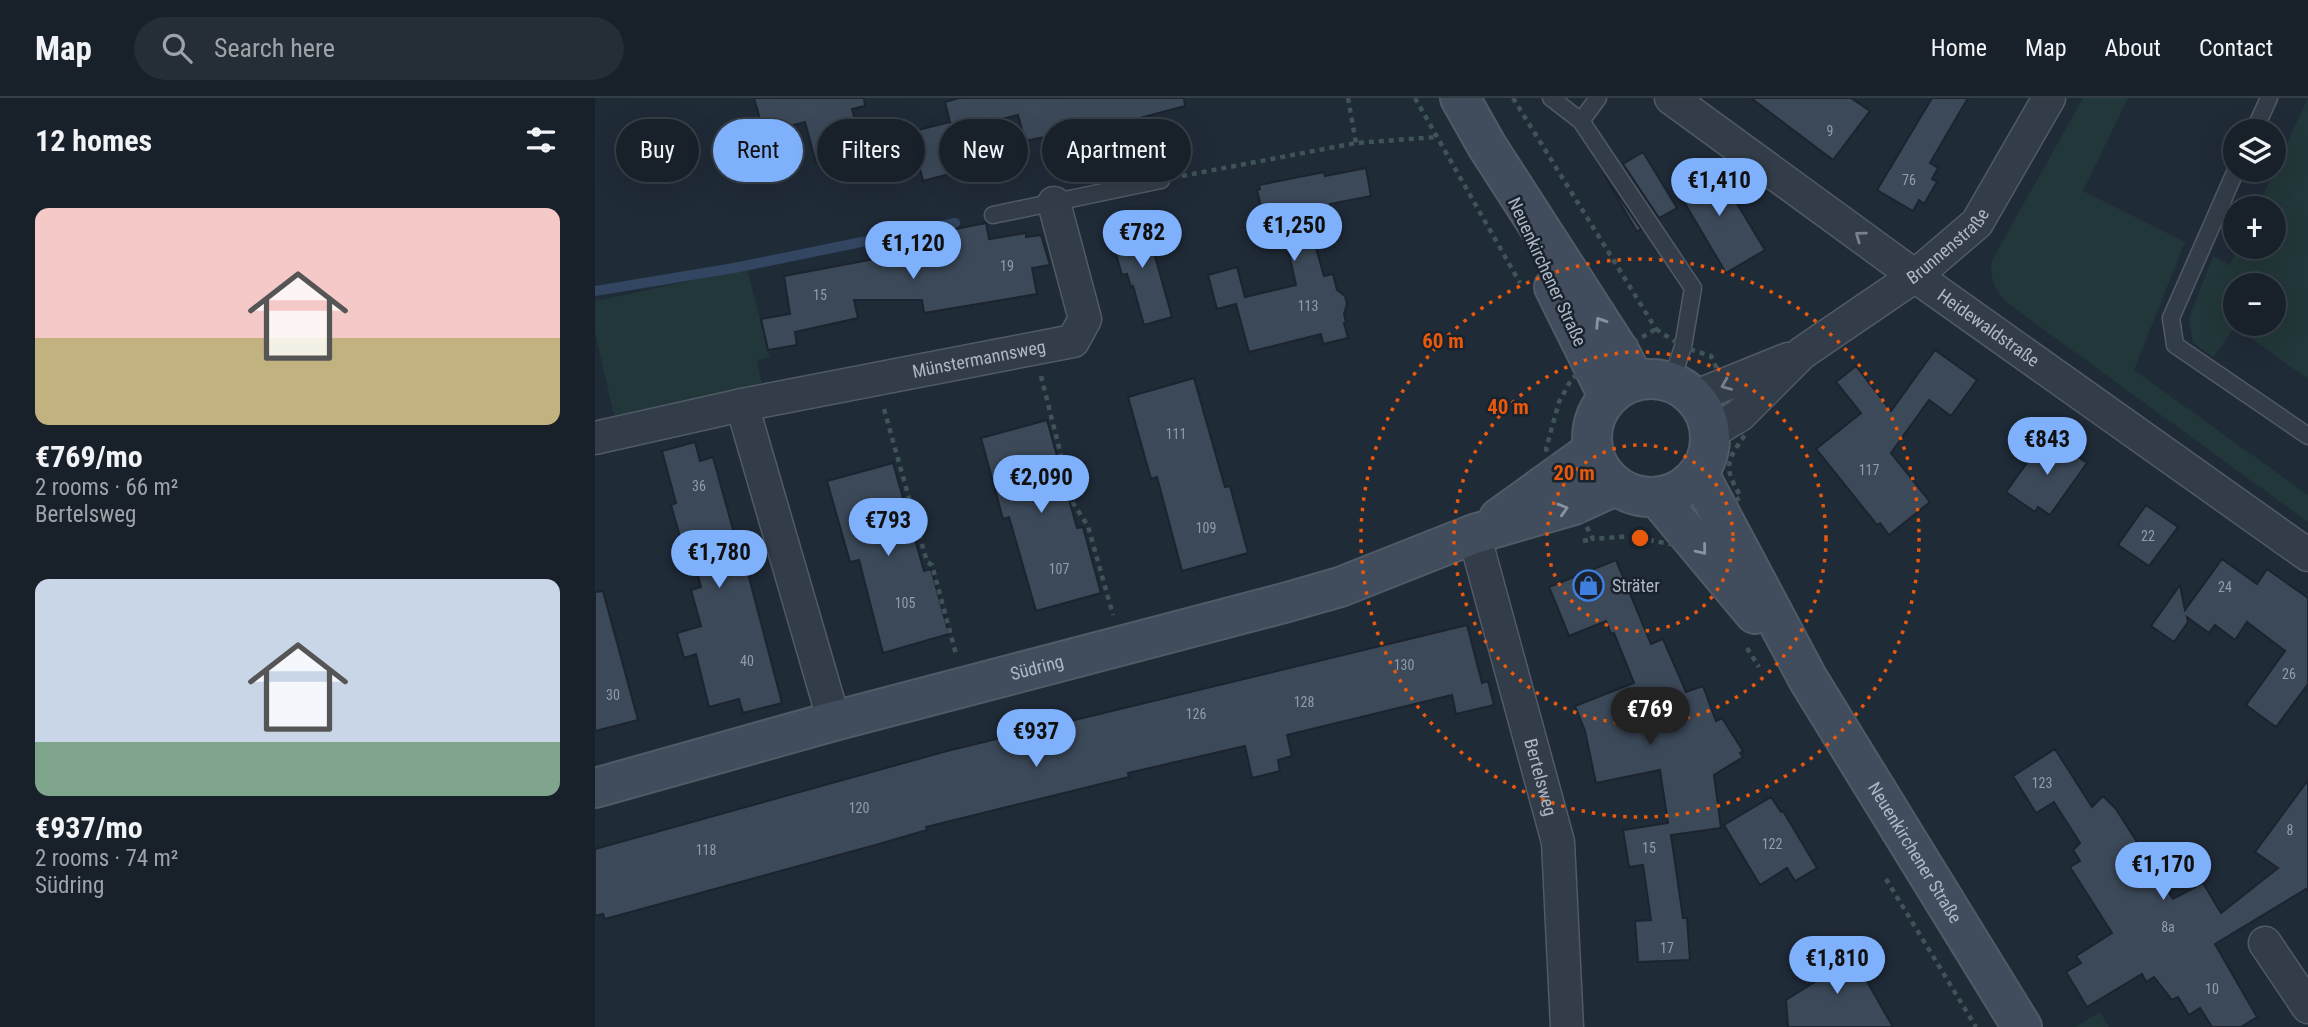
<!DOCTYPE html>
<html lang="en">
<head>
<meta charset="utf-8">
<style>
  :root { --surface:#18202a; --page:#252d36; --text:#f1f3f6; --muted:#9fa3a8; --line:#363e47; --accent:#7eb0fb }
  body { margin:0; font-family:"Roboto Condensed",sans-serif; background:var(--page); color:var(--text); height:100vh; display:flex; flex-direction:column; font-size:26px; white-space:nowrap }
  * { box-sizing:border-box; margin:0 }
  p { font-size:23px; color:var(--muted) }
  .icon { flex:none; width:38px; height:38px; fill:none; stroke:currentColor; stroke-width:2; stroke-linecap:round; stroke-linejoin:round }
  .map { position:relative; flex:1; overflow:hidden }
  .drawer { display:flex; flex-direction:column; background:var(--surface); width:595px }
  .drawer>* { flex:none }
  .banner { position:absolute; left:21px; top:21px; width:665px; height:63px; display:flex; gap:14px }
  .tools { position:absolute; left:1628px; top:21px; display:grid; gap:14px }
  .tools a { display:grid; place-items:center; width:63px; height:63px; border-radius:50%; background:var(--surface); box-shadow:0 7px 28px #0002,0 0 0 2px var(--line); font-size:35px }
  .price { position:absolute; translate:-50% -60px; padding:0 16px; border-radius:24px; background:var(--accent); color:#111; font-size:23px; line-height:46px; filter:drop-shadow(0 2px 4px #0008) }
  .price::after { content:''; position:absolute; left:50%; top:42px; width:21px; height:16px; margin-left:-10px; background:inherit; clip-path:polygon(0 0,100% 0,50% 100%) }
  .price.on { background:#222; color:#fff }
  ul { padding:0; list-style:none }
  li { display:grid; align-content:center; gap:14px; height:371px; padding:0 35px }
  li span { display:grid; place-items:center; height:217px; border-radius:14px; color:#555 }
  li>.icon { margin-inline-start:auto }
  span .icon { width:126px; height:126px; fill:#fffc; stroke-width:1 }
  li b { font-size:30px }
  h2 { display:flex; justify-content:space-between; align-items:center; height:84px; padding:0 35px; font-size:30px }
  .tag { padding:0 24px; border-radius:32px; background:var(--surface); box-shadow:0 7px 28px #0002,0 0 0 2px var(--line); font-size:24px; line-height:63px }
  .tag.on { background:var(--accent); color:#111 }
  header { display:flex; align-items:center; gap:42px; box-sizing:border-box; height:98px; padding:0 35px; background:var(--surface); border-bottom:2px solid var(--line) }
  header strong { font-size:33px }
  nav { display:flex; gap:38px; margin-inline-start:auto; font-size:24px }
  .search { width:490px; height:63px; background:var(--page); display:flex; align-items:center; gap:18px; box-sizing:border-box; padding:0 24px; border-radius:38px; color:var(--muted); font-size:26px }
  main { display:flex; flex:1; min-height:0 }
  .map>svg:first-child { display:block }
  .green { fill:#223739; fill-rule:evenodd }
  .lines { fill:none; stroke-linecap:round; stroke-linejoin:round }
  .stream { stroke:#324661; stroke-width:10 }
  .building { fill:#3c4959; stroke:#1b242f; stroke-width:2 }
  .lane-casing { stroke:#515a66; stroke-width:19 }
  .street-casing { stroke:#515a66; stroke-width:35 }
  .secondary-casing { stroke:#515a66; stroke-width:42 }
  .path { stroke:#3f5457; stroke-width:4.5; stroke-dasharray:5 5; stroke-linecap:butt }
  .lane { stroke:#333d49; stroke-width:16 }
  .street { stroke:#333d49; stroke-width:32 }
  .secondary { stroke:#414c5c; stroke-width:38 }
  .oneway { stroke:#77808d }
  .oneway2 { stroke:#8892a0 }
  .ring { fill:none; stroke:#e8590c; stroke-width:3.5; stroke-dasharray:3.5 7 }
  .labels { text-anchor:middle; stroke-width:5; stroke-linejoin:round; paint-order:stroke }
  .number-label { font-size:14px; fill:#929caa }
  .street-label { font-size:18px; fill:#aeb7c5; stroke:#19222d }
  .poi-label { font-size:18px; fill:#aeb7c5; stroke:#19222d; text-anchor:start }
  .centre { fill:#e8590c; stroke:#19222d; stroke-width:3.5 }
  .ring-label { font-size:21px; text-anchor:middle; font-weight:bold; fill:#e8590c; stroke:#19222d; stroke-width:5; stroke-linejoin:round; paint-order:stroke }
</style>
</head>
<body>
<header>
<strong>Map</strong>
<div class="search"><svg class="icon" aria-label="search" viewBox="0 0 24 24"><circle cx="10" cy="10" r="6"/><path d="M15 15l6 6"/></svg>Search here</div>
<nav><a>Home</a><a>Map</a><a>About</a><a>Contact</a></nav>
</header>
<main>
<section class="drawer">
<h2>12 homes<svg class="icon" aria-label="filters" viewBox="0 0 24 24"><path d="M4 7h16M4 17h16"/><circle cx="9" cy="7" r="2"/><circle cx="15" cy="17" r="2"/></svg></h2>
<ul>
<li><span style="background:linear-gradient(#f6c9c9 60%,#c2b280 0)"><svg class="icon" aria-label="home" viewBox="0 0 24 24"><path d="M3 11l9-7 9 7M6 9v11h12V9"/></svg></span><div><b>€769/mo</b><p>2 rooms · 66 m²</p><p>Bertelsweg</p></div></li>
<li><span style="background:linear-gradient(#c9d6e8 75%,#7fa58c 0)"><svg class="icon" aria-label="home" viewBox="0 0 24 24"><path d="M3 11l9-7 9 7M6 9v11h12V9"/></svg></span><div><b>€937/mo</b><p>2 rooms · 74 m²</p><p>Südring</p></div></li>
</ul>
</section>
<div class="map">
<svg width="1713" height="929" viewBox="0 0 1713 929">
  <rect width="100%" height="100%" fill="#202b38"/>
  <path class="green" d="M1488,0H1533L1488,93L1590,144L1539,272L1713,397V424L1411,204C1399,191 1396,182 1396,164Z
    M1713,0V281L1640,229L1618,259L1598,245L1594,221L1618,158L1635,167L1644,149H1678V110H1662ZM1678,187V226H1640V187Z
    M152,171L175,259L162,262L167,287L19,318L0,233V203Z
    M1505,914L1514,929H1480Z"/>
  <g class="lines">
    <path class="stream" d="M0,193L139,170L360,125"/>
  </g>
  <path class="building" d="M159,0H269L270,8L257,11L268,53L259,55L256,63L237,68L230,63L221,65L210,24L169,35Z
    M364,0H589L590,8L534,23L542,53L513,61L504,28L430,43L423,17L371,30L377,53L373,54L377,70L328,83L320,50H323L319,33L355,24L350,4Z
    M1156,0H1256L1275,13L1238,62Z
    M1337,0H1373L1335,65L1343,70L1337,81L1342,84L1329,106L1324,102L1318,113L1282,92Z
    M1048,54L1082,110L1064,120L1028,66Z
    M1111,67L1126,79L1170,152L1131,175L1079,87Z
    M771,70L776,98L735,106L739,124L715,129L729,178L738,176L742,192L750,198L752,206L749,216L751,224L749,225L753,240L728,246L726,236L654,254L641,206L622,211L613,177L642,169L650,199L701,187L689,133L659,141L658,111L666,109L662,92L665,91L664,87L729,74L730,78Z
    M1009,77L1046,131L1042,134Z
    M549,119L577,219L549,227L538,188L536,189L532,176L527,177L517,142L522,141L519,128Z
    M391,125L394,141L431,135V139L446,137L455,167L437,170L442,196L329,215L327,202H259L263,220L200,234L202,247L173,252L166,221L195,216L189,178L359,146L340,135Z
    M1340,252L1382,282L1356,318L1334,302L1296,355L1335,404L1294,437L1285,425L1282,427L1221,351L1266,315L1241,284L1261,268L1296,313Z
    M599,280L630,389L635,388L653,455L587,473L562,379L556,381L533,299Z
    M452,322L482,430L488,429L506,495L441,513L414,419L408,421L386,340Z
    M1457,340L1492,365L1455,417L1443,409L1440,414L1411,394L1444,348L1450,352Z
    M100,344L105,363L118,359L142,446L145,445L187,605L148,615L144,601L114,609L101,556L89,560L82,535L106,528L96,492L106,489L93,440L86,442L76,407L81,405L67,353Z
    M298,365L329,473L336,471L354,536L288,555L264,462L255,464L232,383Z
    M1551,407L1583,429L1554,468L1523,447Z
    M1627,461L1662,486L1672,471L1713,500V586L1681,629L1651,607L1690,553L1652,524L1640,542L1620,527L1614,535L1592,519L1593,524L1579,544L1556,528L1585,487L1590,512Z
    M1021,462L1056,546L1068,541L1091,594L1108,588L1121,623L1127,620L1148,653L1145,655L1148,659L1119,677L1126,730L1076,737L1088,820H1092L1095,862L1043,864L1040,823L1056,822L1048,767L1034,769L1028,732L1073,725L1065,672L1001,685L990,633L980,608L1039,585L1019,535L1016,536L1011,523L974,538L954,489Z
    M8,493L43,622L0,633V494Z
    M872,527L887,585L893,583L899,607L861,616L857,597L692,637L697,658L683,662L685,673L657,680L650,648L533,675L534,679L331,729L332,732L284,746L10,821L8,816L0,818V751L352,653Z
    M1460,651L1497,709L1508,698L1521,711L1578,801L1608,785L1626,815L1683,770L1660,754L1713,682V793L1711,791L1620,846L1662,919L1646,929H1617L1605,910L1594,917L1583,899L1577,902L1559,879L1551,884L1547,876L1492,909L1471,874L1486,865L1481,858L1517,835L1475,769L1485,763L1478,752L1485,745L1459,704L1441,715L1418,678Z
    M1176,699L1186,714L1188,713L1222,770L1200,783L1192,770L1165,787L1129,727Z
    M1250,845L1298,929H1193L1191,902L1223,882L1214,866Z"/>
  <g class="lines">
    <defs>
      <path id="lane" d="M956,0L986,23L1098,190L1088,249L1076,284
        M986,23L1003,0
        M1659,33L1674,0
        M1641,72L1576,220L1580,247L1713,338
        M398,117L566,82"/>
      <g id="street">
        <path id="s1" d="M1076,0L1320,178L1713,457"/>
        <path d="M1099,299L1193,261"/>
        <path d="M147,307L239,623"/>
        <path id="s2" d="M1115,335L1145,317L1207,255L1320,178L1382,125L1454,0"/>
        <path id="s3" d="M0,340L147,307L478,243L490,221L459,105"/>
        <path id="s4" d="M879,436L963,744L972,929"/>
        <path d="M1670,845L1713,909"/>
      </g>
      <g id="secondary">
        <path d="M865,0L892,48L1024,253L1040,283"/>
        <path d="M959,189L1013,298"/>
        <circle cx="1056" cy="340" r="59"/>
        <path id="s5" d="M1104,376L1213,581L1427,929"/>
        <path d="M1063,400L1160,516"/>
        <path d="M904,420L997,353"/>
        <path id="s6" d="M0,690L239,623L689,505L745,489L879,436L979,407L1020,388"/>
      </g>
    </defs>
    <use href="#lane" class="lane-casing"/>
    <use href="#street" class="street-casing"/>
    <use href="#secondary" class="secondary-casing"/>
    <path class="path" d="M753,0L761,45
      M820,0L925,185
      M918,0L1061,231
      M587,78L761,45L841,39
      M1061,231L1088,249L1116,258L1152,334C1132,363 1127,367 1146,399L1074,446L1036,438L998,441L951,351L964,304L977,280Z
      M446,278L478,405L493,428L518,517
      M289,311L332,464L337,467L361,556
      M988,443L998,441
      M1152,550L1164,569
      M1291,781L1381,929"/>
    <use href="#lane" class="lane"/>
    <use href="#street" class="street"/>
    <use href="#secondary" class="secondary"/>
  </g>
  <defs><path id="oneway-chevron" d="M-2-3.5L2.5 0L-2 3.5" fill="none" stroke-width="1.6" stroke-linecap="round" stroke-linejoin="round" transform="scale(1.75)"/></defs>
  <g class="oneway">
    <use href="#oneway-chevron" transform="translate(1265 138) rotate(-144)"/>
    <use href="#oneway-chevron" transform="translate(1131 287) rotate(158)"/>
  </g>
  <g class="oneway2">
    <use href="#oneway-chevron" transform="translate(1005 224) rotate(-123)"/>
    <use href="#oneway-chevron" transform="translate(968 411) rotate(-17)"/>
    <use href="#oneway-chevron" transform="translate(1107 452) rotate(51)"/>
  </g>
  <g class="ring">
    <circle cx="1045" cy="440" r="93"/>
    <circle cx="1045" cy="440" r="186"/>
    <circle cx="1045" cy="440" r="279"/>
  </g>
  <defs>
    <symbol id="shop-ring" viewBox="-11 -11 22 22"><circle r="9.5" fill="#19222d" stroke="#3f7fe0" stroke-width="1.5"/><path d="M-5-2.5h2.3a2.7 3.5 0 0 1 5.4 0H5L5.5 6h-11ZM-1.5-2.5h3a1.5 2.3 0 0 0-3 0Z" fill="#3f7fe0"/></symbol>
  </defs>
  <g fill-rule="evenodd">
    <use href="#shop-ring" x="976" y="470" width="35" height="35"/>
  </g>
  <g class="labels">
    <g class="number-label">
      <text x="1235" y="38">9</text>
      <text x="1314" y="87">76</text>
      <text x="412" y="173">19</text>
      <text x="225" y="202">15</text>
      <text x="713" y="213">113</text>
      <text x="581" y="341">111</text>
      <text x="1274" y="377">117</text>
      <text x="104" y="393">36</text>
      <text x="611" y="435">109</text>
      <text x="1553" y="443">22</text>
      <text x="464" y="476">107</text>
      <text x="1630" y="494">24</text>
      <text x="310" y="510">105</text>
      <text x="152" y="568">40</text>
      <text x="809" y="572">130</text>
      <text x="1694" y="581">26</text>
      <text x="18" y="602">30</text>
      <text x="709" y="609">128</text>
      <text x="601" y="621">126</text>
      <text x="1447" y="690">123</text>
      <text x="264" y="715">120</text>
      <text x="1695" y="737">8</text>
      <text x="1177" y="751">122</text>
      <text x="1054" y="755">15</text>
      <text x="111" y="757">118</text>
      <text x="1573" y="834">8a</text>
      <text x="1072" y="855">17</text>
      <text x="1617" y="896">10</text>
    </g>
    <g class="street-label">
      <text dy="6" stroke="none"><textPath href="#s2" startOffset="304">Brunnenstraße</textPath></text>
      <text transform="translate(952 174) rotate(65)" y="6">Neuenkirchener Straße</text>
      <text dy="6" stroke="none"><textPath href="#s1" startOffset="392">Heidewaldstraße</textPath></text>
      <text dy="6" stroke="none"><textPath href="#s3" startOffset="392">Münstermannsweg</textPath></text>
      <text dy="6" stroke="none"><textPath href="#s6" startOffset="458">Südring</textPath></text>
      <text dy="6" stroke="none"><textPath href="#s4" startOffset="252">Bertelsweg</textPath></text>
      <text dy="6" stroke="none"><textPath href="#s5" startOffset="436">Neuenkirchener Straße</textPath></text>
    </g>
    <g class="poi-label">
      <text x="1017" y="494">Sträter</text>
    </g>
  </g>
  <circle cx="1045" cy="440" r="10" class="centre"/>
  <g class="ring-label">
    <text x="848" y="250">60 m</text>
    <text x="913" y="316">40 m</text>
    <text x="979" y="382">20 m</text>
  </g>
</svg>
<div class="tools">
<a><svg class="icon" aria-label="layers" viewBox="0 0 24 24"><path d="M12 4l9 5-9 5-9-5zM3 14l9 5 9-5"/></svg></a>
<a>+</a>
<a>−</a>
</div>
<b class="price" style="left:1124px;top:120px">€1,410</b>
<b class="price" style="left:699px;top:165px">€1,250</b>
<b class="price" style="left:547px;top:172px">€782</b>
<b class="price" style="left:318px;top:183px">€1,120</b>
<b class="price" style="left:1452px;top:379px">€843</b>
<b class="price" style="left:446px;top:417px">€2,090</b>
<b class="price" style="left:293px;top:460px">€793</b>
<b class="price" style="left:124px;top:492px">€1,780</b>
<b class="price on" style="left:1055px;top:649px">€769</b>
<b class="price" style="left:441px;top:671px">€937</b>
<b class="price" style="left:1568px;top:804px">€1,170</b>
<b class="price" style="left:1242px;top:898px">€1,810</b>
<div class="banner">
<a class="tag">Buy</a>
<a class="tag on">Rent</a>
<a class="tag">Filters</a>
<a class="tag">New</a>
<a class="tag">Apartment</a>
</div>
</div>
</main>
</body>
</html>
